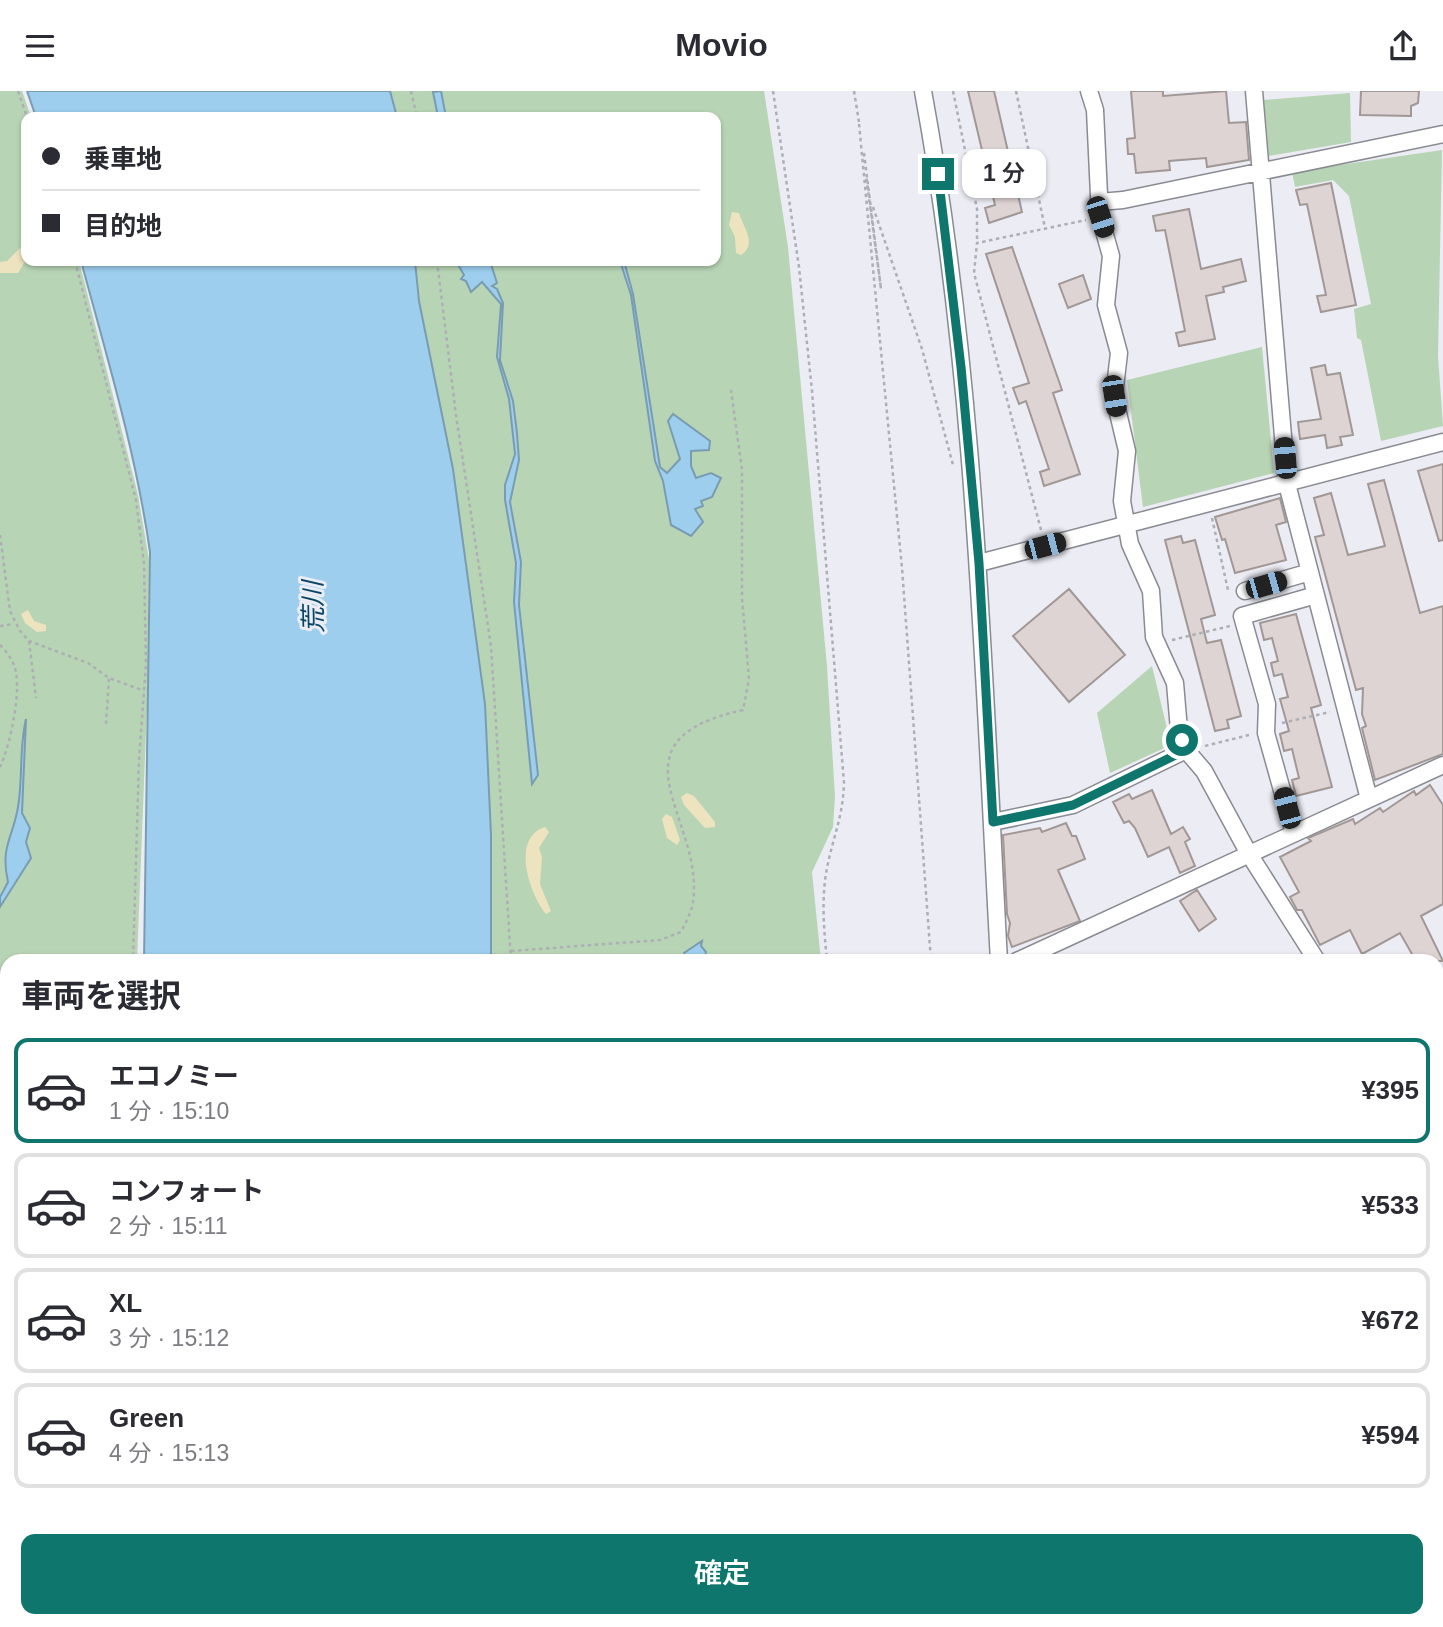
<!DOCTYPE html>
<html lang="ja">
<meta charset="utf-8">
<style>
:root{--surface:#fff;--page:#f2f2f3;--text:#2b2b33;--muted:#7c7c81;--line:#e1e1e2;--accent:#0f766e}
body{margin:0;font-family:Arial,"Noto Sans JP",sans-serif;background:var(--page);color:var(--text);height:100vh;display:flex;flex-direction:column;font-size:26px;white-space:nowrap}
*{box-sizing:border-box;margin:0}
p{font-size:23px;color:var(--muted)}
.icon{flex:none;width:38px;height:38px;fill:none;stroke:currentColor;stroke-width:2;stroke-linecap:round;stroke-linejoin:round}
.map{position:relative;flex:1;overflow:hidden}
.panel{position:absolute;left:0px;top:863px;width:1444px;height:674px;display:flex;flex-direction:column;background:var(--surface);border-radius:21px 21px 0 0;box-shadow:0 2px 5px #0004}
.panel>*{flex:none}
.top-card{position:absolute;left:21px;top:21px;width:700px;height:154px;border-radius:14px;box-shadow:0 2px 5px #0004;display:grid;align-content:center;height:154px;padding:0 21px;background:var(--surface)}
.end{position:absolute;width:32px;height:32px;margin:-16px;border:9px solid #0f766e;background:#fff;box-shadow:0 0 0 4px #fff}
.from{border-radius:50%}
.bubble{position:absolute;height:49px;border-radius:14px;background:var(--surface);box-shadow:0 2px 5px #0004;font-size:23px;font-weight:600;line-height:49px;text-align:center}
.car{position:absolute;width:21px;height:42px;margin:-21px -10px;border-radius:9px;box-shadow:0 0 5px 2px #0007;background:linear-gradient(#222 24%,#8ab4d8 0 40%,#222 0 76%,#8ab4d8 0 86%,#222 0)}
.top-card b{display:flex;align-items:center;gap:24px;height:66px;font-size:26px}
.top-card b+b{border-top:2px solid var(--line)}
.top-card i{width:18px;height:18px;background:var(--text)}
ul{padding:0;list-style:none}
li{display:flex;align-items:center;gap:21px;height:105px;margin:0 14px 10px;padding:0 7px;border:4px solid var(--line);border-radius:14px}
li div{flex:1}
li b{display:block;font-size:26px}
li em{font-style:normal;font-weight:600}
li.current{border-color:var(--accent)}
li>.icon{width:63px;height:63px;stroke-width:1.5}
h2{padding:0 21px;font-size:32px;line-height:84px}
.button{display:flex;gap:14px;margin-top:auto;padding:14px 21px}
.button a{flex:1;height:80px;border-radius:14px;background:var(--accent);color:#fff;font-size:28px;font-weight:600;line-height:80px;text-align:center}
header{display:flex;justify-content:space-between;align-items:center;height:91px;padding:0 21px;background:var(--surface);font-size:32px;font-weight:600}
.map>svg:first-child{display:block}
.education{fill:#ede1cd}
.green{fill:#b7d5b4}
.sand{fill:#ede3be}
.water{fill:#9dceee;stroke:#7a9cb3;stroke-width:2}
.building{fill:#ded4d3;stroke:#a19896;stroke-width:2}
.lines{fill:none;stroke-linecap:round;stroke-linejoin:round}
.minor-casing{stroke:#8a8b92;stroke-width:19}
.path{stroke:#aeaeb5;stroke-width:2.5;stroke-dasharray:3.5 3.5;stroke-linecap:butt}
.minor{stroke:#fff;stroke-width:16}
.route{stroke:#0f766e;stroke-width:9}
.labels{text-anchor:middle;stroke-width:6;stroke-linejoin:round;paint-order:stroke}
.water-label{font-size:26px;font-style:italic;fill:#064564;stroke:#ebecf4}
</style>
<header><svg class="icon" aria-label="menu" viewBox="0 0 24 24"><path d="M4 6h16M4 12h16M4 18h16"/></svg>Movio<svg class="icon" aria-label="share" viewBox="0 0 24 24"><path d="M12 15V3M7 8l5-5 5 5M5 13v7h14v-7"/></svg></header>
<div class="map">
<svg width="1443" height="1536" viewBox="0 0 1443 1536">
<rect width="100%" height="100%" fill="#ebecf4"/>
<path class="education" d="M1437,1081L1443,1091V1125L1437,1129Z"/>
<path class="green" d="M0,0H22L31,26H26V170H79L138,404L149,469L148,590L137,870H7V1497L0,1504Z
M390,0H764L788,156L827,575L835,706L833,736L812,781L821,870H491V744L485,613L453,378L419,210L415,170H716V26H397Z
M1350,2L1351,51L1269,65L1264,9Z
M1442,59L1438,265L1443,335L1381,350L1361,249L1357,247L1354,218L1371,213L1349,105L1333,89L1295,96L1292,81Z
M1262,256L1274,382L1143,416L1127,289Z
M1152,575L1171,654L1110,682L1097,622Z
M513,1530H889L890,1536H511Z"/>
<path class="sand" d="M732,121L739,122C743,136 758,153 741,164L736,162L735,146L729,134Z
M22,155L26,156V169L18,182H0V171L7,170Z
M28,519L34,530L46,534V540L37,541L25,532L21,523Z
M687,702L694,705L715,731V736L705,737L684,714L681,706Z
M666,723L672,726L680,749L677,754L667,747L662,728Z
M545,736L549,741L539,757L542,766L540,793L551,820L546,823C530,804 510,747 545,736Z"/>
<path class="water" d="M27,0H390L397,26H36Z
M441,0L446,26H438L433,1Z
M81,170H415L419,210L453,378L485,613L491,744V870H144L150,461C136,362 107,266 81,170Z
M456,170H490L497,192L492,195L497,198L503,212L500,269L513,310L517,342L519,369L510,411L521,471L519,514L538,684L532,693L514,511L516,472L505,409V394L515,363L509,308L497,266L501,213L482,191L471,201L466,190L461,188L464,184Z
M620,170H624L633,203L660,376L667,382L680,368L668,330L673,323L710,350L709,359L691,360V375L696,387L711,382L721,387L712,406L701,410L703,415L695,418L703,431L691,445L671,434L663,390L655,370L631,204Z
M26,628L22,722L30,737L26,751L31,767L0,816V806L8,791C0,755 13,747 18,716C23,687 19,656 26,628Z
M702,850L701,855L706,861L704,869L685,870L684,862Z
M7,1502V1530H103L94,1536H0V1509Z
M115,1530H513L511,1536H120Z"/>
<path class="building" d="M968,0H994L1022,121L989,132L985,117L995,114Z
M1131,0H1163V5L1226,0L1229,32L1246,31L1249,69L1207,76L1206,67L1169,70L1170,79L1136,82L1134,63H1128L1127,48L1135,47Z
M1361,0H1419L1418,12L1411,15V25L1360,24Z
M1331,92L1356,214L1321,221L1317,205L1326,204L1307,113L1300,114L1296,99Z
M1189,118L1201,178L1241,168L1246,190L1223,196L1224,201L1206,205L1215,248L1179,255L1176,242L1185,240L1165,139L1156,140L1153,125Z
M1012,156L1062,299L1053,302L1080,383L1044,395L1040,381L1049,378L1026,310L1019,313L1013,297L1029,292L986,163Z
M1083,184L1091,208L1068,217L1059,193Z
M1325,274L1327,284L1340,282L1353,344L1340,346L1342,354L1327,357L1325,344L1300,348L1298,331L1321,328L1311,277Z
M1443,373V449L1439,450L1418,380Z
M1384,389L1420,522L1443,515V663L1375,689L1362,637L1366,635L1362,623L1363,597L1356,599L1315,446L1324,444L1314,407L1331,402L1348,464L1385,455L1368,393Z
M1280,407L1286,431L1276,434L1286,469L1235,482L1225,448L1222,449L1215,426Z
M1181,445L1183,452L1195,449L1215,524L1201,528L1207,552L1221,549L1241,625L1227,629L1229,637L1215,640L1165,449Z
M1069,498L1125,564L1069,611L1013,545Z
M1296,523L1321,614L1311,617L1332,696L1296,705L1292,689L1299,687L1292,658L1284,660L1280,643L1289,640L1280,608L1288,606L1282,583L1274,585L1271,572L1278,570L1272,547L1264,549L1260,532Z
M1430,694L1443,714V813L1421,825L1443,870H1416L1400,842L1362,863L1350,839L1320,854L1302,819H1297L1290,806L1299,801L1280,766L1311,750L1308,747L1353,728L1355,733L1380,717L1383,721L1414,700L1416,704Z
M1152,699L1171,743L1183,736L1190,748L1185,751L1195,775L1180,782L1169,756L1148,766L1135,737L1129,730L1124,732L1113,711L1129,703L1132,708Z
M1066,732L1072,745H1076L1085,768L1058,779L1080,830L1012,856L1008,845L1010,832L1007,823L1003,744L1040,737L1042,741Z
M1197,799L1216,828L1199,840L1180,810Z"/>
<g class="lines">
<g class="minor-casing">
<path id="minor" d="M923,0C976,287 983,579 999,870
M1089,0L1095,19L1100,126L1111,165L1106,214L1119,262L1114,305L1127,360L1122,410L1130,453L1151,500L1154,546L1175,592L1179,639L1186,659L1204,680L1249,763L1317,870
M1254,0L1287,393L1369,708
M1099,111L1123,109L1443,43
M979,472L1443,351
M1245,500L1310,481
M993,731L1073,714L1186,659
M1294,742L1266,642L1267,613L1242,525L1316,504
M1017,870L1443,674
M1437,915L1443,912
M1437,1061L1443,1071
M1437,1136L1443,1132
M1437,1308L1443,1313
M1069,1530L1070,1536
M1347,1530L1355,1536
M1162,1536L1171,1530
M1436,1536L1443,1526"/>
</g>
<path class="path" d="M18,0L27,26
M411,0L417,26
M773,0L799,176L812,300L844,692C843,726 833,746 827,777C821,808 824,839 827,870
M854,0L859,31
M953,0L977,118V152
M1016,0L1045,137
M859,33L902,477L931,870
M864,62L881,198L866,84
M873,116L922,258L953,374
M75,170L136,409L144,473L146,573L139,668L133,870
M437,170L456,324L491,555L511,870
M1212,427L1228,499
M1041,439L974,182L977,152L1086,129
M0,444L10,520L20,540L29,550L88,572L109,587L142,599
M0,535L14,533
M1172,549L1230,535
M29,550L36,607
M0,554C5,559 10,565 13,572C24,593 10,655 0,676
M1282,632L1330,621
M106,633L109,587
M1205,655L1249,644
M511,860L660,849L681,841C686,831 691,822 693,811C705,728 602,650 743,619L749,588L742,507V379L731,299
M0,1493L7,1486
M788,1530L807,1536
M896,1530L897,1536
M1000,1530L1001,1536
M545,1536L548,1530
M830,1536L836,1530"/>
<use href="#minor" class="minor"/>
</g>
<g class="lines">
<path class="route" d="M938,83L961,276L979,472L993,731L1073,714L1186,659L1182,649"/>
</g>
<g class="labels">
<g class="water-label">
<text transform="translate(313 516) rotate(-91)" y="9">荒川</text>
</g>
</g>
</svg>
<i class="end from" style="left:1182px;top:649px"></i>
<i class="end" style="left:938px;top:83px"></i>
<div class="bubble" style="left:962px;top:58px;width:84px">1 分</div>
<i class="car" style="left:1100px;top:126px;rotate:162deg"></i>
<i class="car" style="left:1114px;top:305px;rotate:171deg"></i>
<i class="car" style="left:1285px;top:367px;rotate:355deg"></i>
<i class="car" style="left:1045px;top:455px;rotate:75deg"></i>
<i class="car" style="left:1266px;top:494px;rotate:74deg"></i>
<i class="car" style="left:1287px;top:717px;rotate:345deg"></i>
<div class="top-card">
<b><i class="from"></i>乗車地</b>
<b><i></i>目的地</b>
</div>
<section class="panel">
<h2>車両を選択</h2>
<ul>
<li class="current"><svg class="icon" aria-label="car" viewBox="0 0 24 24"><path d="M5 17H2v-5l4-1 3-4h7l3 4 3 1v5h-3M9 17h6M6 11h13"/><circle cx="7" cy="17" r="2"/><circle cx="17" cy="17" r="2"/></svg><div><b>エコノミー</b><p>1 分 · 15:10</p></div><em>¥395</em></li>
<li><svg class="icon" aria-label="car" viewBox="0 0 24 24"><path d="M5 17H2v-5l4-1 3-4h7l3 4 3 1v5h-3M9 17h6M6 11h13"/><circle cx="7" cy="17" r="2"/><circle cx="17" cy="17" r="2"/></svg><div><b>コンフォート</b><p>2 分 · 15:11</p></div><em>¥533</em></li>
<li><svg class="icon" aria-label="car" viewBox="0 0 24 24"><path d="M5 17H2v-5l4-1 3-4h7l3 4 3 1v5h-3M9 17h6M6 11h13"/><circle cx="7" cy="17" r="2"/><circle cx="17" cy="17" r="2"/></svg><div><b>XL</b><p>3 分 · 15:12</p></div><em>¥672</em></li>
<li><svg class="icon" aria-label="car" viewBox="0 0 24 24"><path d="M5 17H2v-5l4-1 3-4h7l3 4 3 1v5h-3M9 17h6M6 11h13"/><circle cx="7" cy="17" r="2"/><circle cx="17" cy="17" r="2"/></svg><div><b>Green</b><p>4 分 · 15:13</p></div><em>¥594</em></li>
</ul>
<div class="button"><a>確定</a></div>
</section>
</div>
